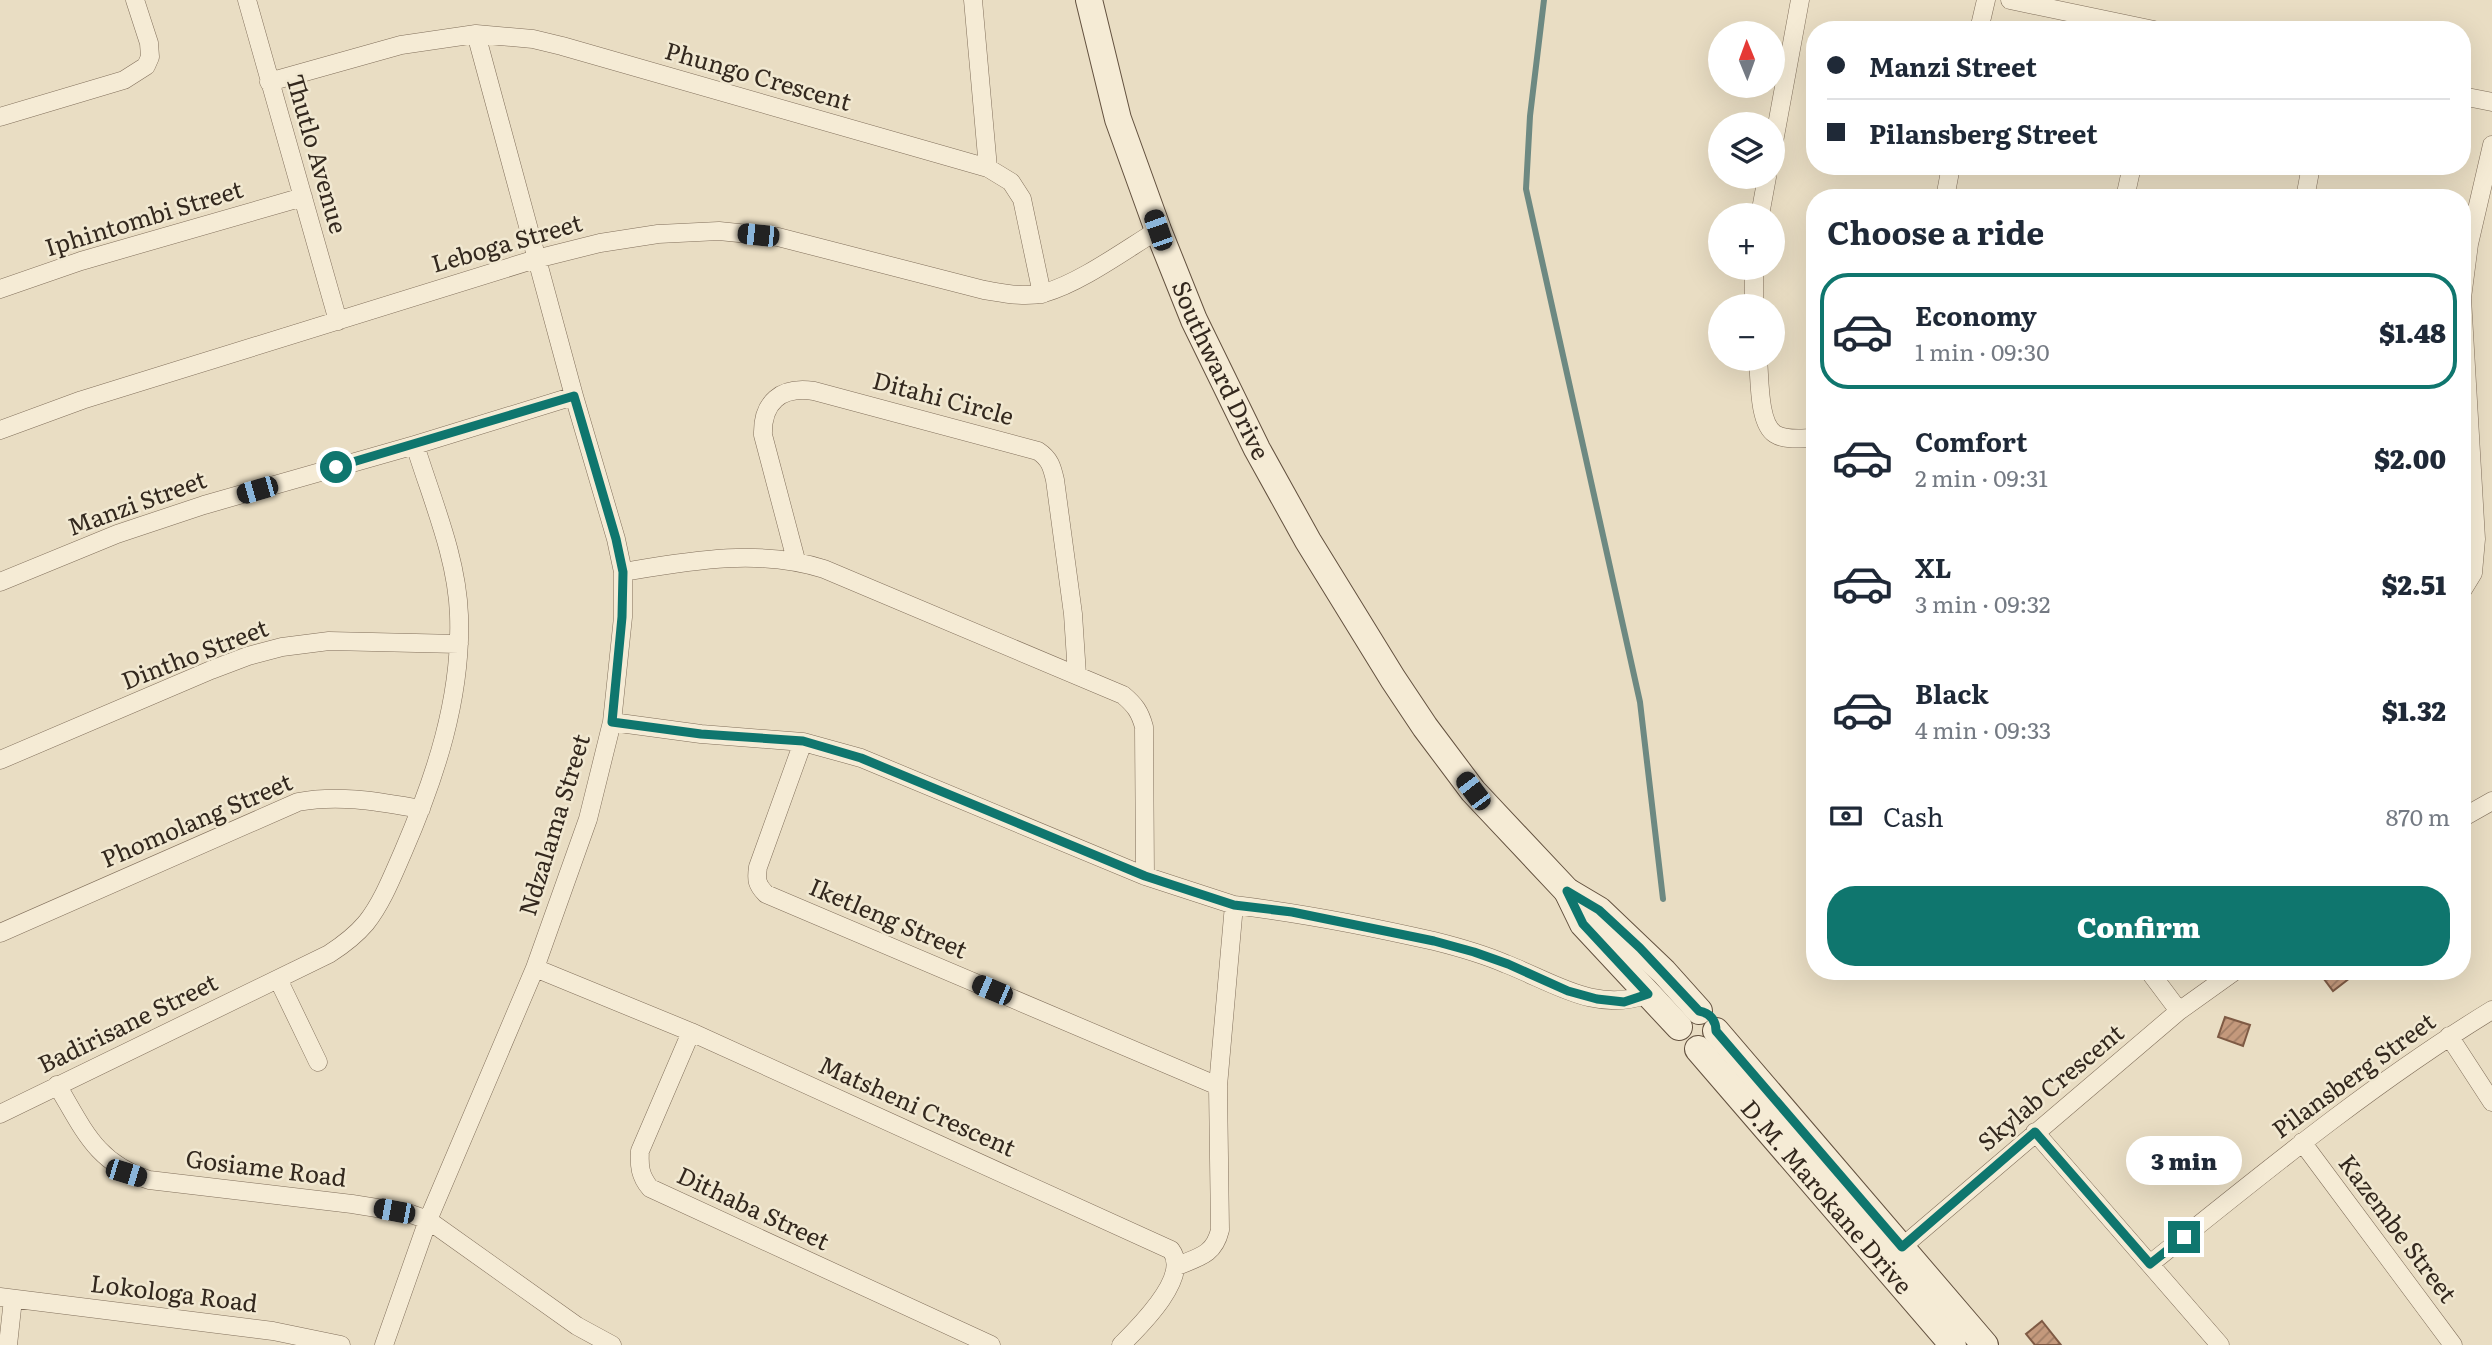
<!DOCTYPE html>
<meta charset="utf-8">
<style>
:root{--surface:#fff;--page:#f2f2f3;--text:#1f2937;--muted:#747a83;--line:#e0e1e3;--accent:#0f766e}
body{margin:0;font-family:Literata,serif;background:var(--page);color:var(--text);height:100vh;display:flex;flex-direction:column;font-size:26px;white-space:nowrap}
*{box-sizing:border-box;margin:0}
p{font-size:23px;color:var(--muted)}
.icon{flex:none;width:38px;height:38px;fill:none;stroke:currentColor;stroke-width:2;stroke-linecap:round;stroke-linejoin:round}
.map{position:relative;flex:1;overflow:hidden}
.sheet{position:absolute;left:1806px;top:189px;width:665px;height:791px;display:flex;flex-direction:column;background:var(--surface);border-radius:28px;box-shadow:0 7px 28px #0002}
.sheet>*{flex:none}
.top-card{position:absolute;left:1806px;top:21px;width:665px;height:154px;border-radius:28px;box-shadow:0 7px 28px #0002;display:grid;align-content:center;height:154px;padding:0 21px;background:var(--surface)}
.needle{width:46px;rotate:359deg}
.buttons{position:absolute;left:1708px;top:21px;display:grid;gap:14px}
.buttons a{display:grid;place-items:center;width:77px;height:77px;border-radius:50%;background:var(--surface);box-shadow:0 7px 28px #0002;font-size:35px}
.end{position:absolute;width:32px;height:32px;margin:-16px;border:9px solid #0f766e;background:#fff;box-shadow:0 0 0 4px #fff}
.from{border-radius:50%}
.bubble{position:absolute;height:49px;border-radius:24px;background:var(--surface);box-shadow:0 7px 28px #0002;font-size:23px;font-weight:800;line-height:49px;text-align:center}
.car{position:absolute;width:21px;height:42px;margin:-21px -10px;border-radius:9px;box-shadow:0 0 5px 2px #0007;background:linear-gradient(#222 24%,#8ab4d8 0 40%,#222 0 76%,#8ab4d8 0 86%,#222 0)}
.top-card b{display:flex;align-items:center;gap:24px;height:66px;font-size:26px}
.top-card b+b{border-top:2px solid var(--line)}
.top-card i{width:18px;height:18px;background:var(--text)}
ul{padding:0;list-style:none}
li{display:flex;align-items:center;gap:21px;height:116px;margin:0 14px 10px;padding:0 7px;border:4px solid transparent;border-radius:28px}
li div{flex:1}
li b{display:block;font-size:26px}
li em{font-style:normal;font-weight:800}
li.selected{border-color:var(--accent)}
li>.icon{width:63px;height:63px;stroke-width:1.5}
h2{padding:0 21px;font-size:32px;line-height:84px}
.pay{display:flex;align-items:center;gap:18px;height:77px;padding:0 21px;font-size:26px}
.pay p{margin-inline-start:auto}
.button{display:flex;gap:14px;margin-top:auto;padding:14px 21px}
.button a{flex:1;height:80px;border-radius:28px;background:var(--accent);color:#fff;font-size:28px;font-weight:800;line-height:80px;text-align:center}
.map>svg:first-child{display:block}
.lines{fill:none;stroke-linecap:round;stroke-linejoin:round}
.stream{stroke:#6d8982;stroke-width:6}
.building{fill:url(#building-hatch);stroke:#7e5a44;stroke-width:2}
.minor-casing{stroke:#816f5b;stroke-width:19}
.secondary-casing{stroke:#63513f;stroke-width:28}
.minor{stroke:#f5ebd5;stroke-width:18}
.secondary{stroke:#f5ebd5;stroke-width:26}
.route{stroke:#0f766e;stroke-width:9}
.labels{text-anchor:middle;stroke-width:5;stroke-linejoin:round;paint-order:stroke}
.street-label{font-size:24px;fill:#33281e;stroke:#f1e8d1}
</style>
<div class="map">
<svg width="2492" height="1345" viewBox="0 0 2492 1345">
<defs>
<pattern id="building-hatch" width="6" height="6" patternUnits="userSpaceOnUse" patternTransform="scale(1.75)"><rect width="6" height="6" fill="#c4997c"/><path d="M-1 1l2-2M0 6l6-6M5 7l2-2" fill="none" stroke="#a07d65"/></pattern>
</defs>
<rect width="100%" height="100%" fill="#e9ddc3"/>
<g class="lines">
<path class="stream" d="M1544,0L1530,116L1526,189L1640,702L1663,899"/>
</g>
<path class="building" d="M2318,971H2359L2333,991Z
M2225,1017L2250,1025L2243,1046L2218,1037Z
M2042,1321L2061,1345H2035L2026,1334Z"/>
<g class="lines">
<g class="minor-casing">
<path id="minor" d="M247,0L338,321
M973,0L988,168
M2010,0L2154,30
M1979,30L1986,0
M269,82L401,45L476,34L533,39L562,46L988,168L1011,182L1022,199L1042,294
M2462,96L2492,102
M0,117L124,80L146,66L150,57L149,43L135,0
M1773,147L1800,0
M1945,198L1951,166
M2125,198L2132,166
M2305,198L2311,166
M1760,215L1767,177
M1754,268V306
M0,289L81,261L303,197
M1758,359C1760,378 1758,423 1775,434C1786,441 1803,438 1815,438
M0,430L82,400L536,259L600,243L658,234L719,231L778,237L984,290C1003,293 1025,298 1044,293C1080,283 1125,250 1158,230
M796,560L763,435C762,402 781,386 814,391L1038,451C1050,459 1052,467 1055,480L1073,614L1077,675
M623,572C689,561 758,548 824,569L1123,695C1135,705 1140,712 1144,727L1145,876
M0,582L117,534L204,505L415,445L574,396
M2462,591L2473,573L2476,539L2462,298L2469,244L2492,145
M612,722L701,734L803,742L861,758L1145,876L1234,905L1218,1086L1220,1230C1214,1255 1199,1257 1177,1266
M803,742L758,867C756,880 757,885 766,894L1218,1086
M0,760L211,670L248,656L282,647L329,641L459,644
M2462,818L2492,801
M1234,905C1301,913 1368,926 1434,941C1458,947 1483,954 1506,964C1553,982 1596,1014 1648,994
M0,933L298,802C340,794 380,802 421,809
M535,968L691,1032L1171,1250C1191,1277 1139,1327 1121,1345
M2149,971L2179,1011
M278,979L318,1062
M691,1032L640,1151C639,1166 640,1176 650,1188L991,1345
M2449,1036L2492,1102
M57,1085C84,1130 96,1163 149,1180L352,1204L408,1213L428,1220L577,1326L612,1345
M0,1114L329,954C343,945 355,936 366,923C382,903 392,877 403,852C435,778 462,698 459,615C457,557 432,500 415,445
M2035,1132L2220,1345
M2302,1142L2453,1345
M1902,1247L2179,1011L2235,971
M2150,1264C2261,1175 2371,1084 2492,1010
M0,1297L273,1331L341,1345
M8,1345L13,1299
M384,1345L428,1220L535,968L588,819L612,722L623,617V572L616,539L574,396L476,34"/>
</g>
<g class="secondary-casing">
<g id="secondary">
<path id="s1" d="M1089,0L1118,119L1158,230L1194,320L1257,449L1308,541L1393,679L1425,727L1473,791L1567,891L1599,910L1664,972L1699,1011"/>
<path d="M1567,891L1583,924L1679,1027"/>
<path d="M1716,1031L1985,1345"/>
<path id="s2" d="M1698,1049L1953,1345"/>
</g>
</g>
<use href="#minor" class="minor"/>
<use href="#secondary" class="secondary"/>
</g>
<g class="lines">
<path class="route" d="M336,467L574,396L616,539L623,572L622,617L612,722L701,734L803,741L861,758L1145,876L1234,905L1292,912L1434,941L1474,952L1508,964L1568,991L1597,999L1624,1002L1648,994L1583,924L1567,891L1599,910L1640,948L1699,1011C1710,1013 1716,1020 1716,1031L1902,1247L2035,1132L2150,1264L2184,1237"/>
</g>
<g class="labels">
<g class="street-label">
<text transform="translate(758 77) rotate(16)" y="8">Phungo Crescent</text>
<text transform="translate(316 154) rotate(74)" y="8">Thutlo Avenue</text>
<text transform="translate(144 219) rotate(-17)" y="8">Iphintombi Street</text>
<text transform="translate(507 244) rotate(-16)" y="8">Leboga Street</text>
<text dy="8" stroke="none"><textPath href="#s1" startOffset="394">Southward Drive</textPath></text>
<text transform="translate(943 399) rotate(15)" y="8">Ditahi Circle</text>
<text transform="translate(137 504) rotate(-20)" y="8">Manzi Street</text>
<text transform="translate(195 655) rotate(-21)" y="8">Dintho Street</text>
<text transform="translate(197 821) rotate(-23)" y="8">Phomolang Street</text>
<text transform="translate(555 825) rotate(-73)" y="8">Ndzalama Street</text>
<text transform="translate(888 919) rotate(23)" y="8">Iketleng Street</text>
<text transform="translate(128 1024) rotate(-26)" y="8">Badirisane Street</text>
<text transform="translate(2354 1076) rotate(-36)" y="8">Pilansberg Street</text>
<text transform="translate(2051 1088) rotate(-40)" y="8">Skylab Crescent</text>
<text transform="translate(917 1107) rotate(24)" y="8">Matsheni Crescent</text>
<text transform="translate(266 1169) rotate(7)" y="8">Gosiame Road</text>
<text dy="8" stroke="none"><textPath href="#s2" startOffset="196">D.M. Marokane Drive</textPath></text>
<text transform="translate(753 1209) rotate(25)" y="8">Dithaba Street</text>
<text transform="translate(2397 1229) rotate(53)" y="8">Kazembe Street</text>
<text transform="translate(174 1294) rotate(7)" y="8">Lokologa Road</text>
</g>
</g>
</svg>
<div class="buttons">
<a><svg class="needle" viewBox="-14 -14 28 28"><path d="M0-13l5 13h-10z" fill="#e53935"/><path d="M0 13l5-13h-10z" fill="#747a83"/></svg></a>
<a><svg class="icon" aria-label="layers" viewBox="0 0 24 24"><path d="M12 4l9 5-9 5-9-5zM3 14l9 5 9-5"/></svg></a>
<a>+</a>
<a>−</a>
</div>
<i class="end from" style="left:336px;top:467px"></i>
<i class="end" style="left:2184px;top:1237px"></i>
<div class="bubble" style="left:2126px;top:1136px;width:116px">3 min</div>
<i class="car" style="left:1158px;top:230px;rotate:341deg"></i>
<i class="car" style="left:758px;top:235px;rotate:276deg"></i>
<i class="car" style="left:257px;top:490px;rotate:254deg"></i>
<i class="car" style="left:1473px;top:791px;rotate:323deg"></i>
<i class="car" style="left:992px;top:990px;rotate:293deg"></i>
<i class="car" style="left:126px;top:1173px;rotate:107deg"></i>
<i class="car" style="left:394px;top:1211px;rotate:281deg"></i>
<div class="top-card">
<b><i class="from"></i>Manzi Street</b>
<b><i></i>Pilansberg Street</b>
</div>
<section class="sheet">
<h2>Choose a ride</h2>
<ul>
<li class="selected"><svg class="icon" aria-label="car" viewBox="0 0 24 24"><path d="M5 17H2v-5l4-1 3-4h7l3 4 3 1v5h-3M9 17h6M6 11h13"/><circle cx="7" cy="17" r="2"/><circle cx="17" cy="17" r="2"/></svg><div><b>Economy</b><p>1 min · 09:30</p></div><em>$1.48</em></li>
<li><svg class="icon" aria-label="car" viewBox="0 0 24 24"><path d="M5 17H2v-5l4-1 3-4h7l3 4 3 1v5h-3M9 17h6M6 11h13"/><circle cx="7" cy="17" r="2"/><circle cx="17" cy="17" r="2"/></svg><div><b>Comfort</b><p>2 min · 09:31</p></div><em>$2.00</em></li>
<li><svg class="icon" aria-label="car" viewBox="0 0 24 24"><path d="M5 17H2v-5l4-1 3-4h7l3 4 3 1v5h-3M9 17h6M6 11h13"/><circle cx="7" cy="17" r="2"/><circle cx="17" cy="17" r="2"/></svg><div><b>XL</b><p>3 min · 09:32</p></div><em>$2.51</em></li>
<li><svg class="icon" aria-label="car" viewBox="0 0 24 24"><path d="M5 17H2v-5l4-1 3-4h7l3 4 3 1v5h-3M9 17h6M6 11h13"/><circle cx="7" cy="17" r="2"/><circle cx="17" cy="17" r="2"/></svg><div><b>Black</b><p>4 min · 09:33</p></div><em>$1.32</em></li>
</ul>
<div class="pay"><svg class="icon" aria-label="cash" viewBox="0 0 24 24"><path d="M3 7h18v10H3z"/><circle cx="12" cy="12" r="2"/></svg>Cash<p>870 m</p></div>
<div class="button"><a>Confirm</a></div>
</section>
</div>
